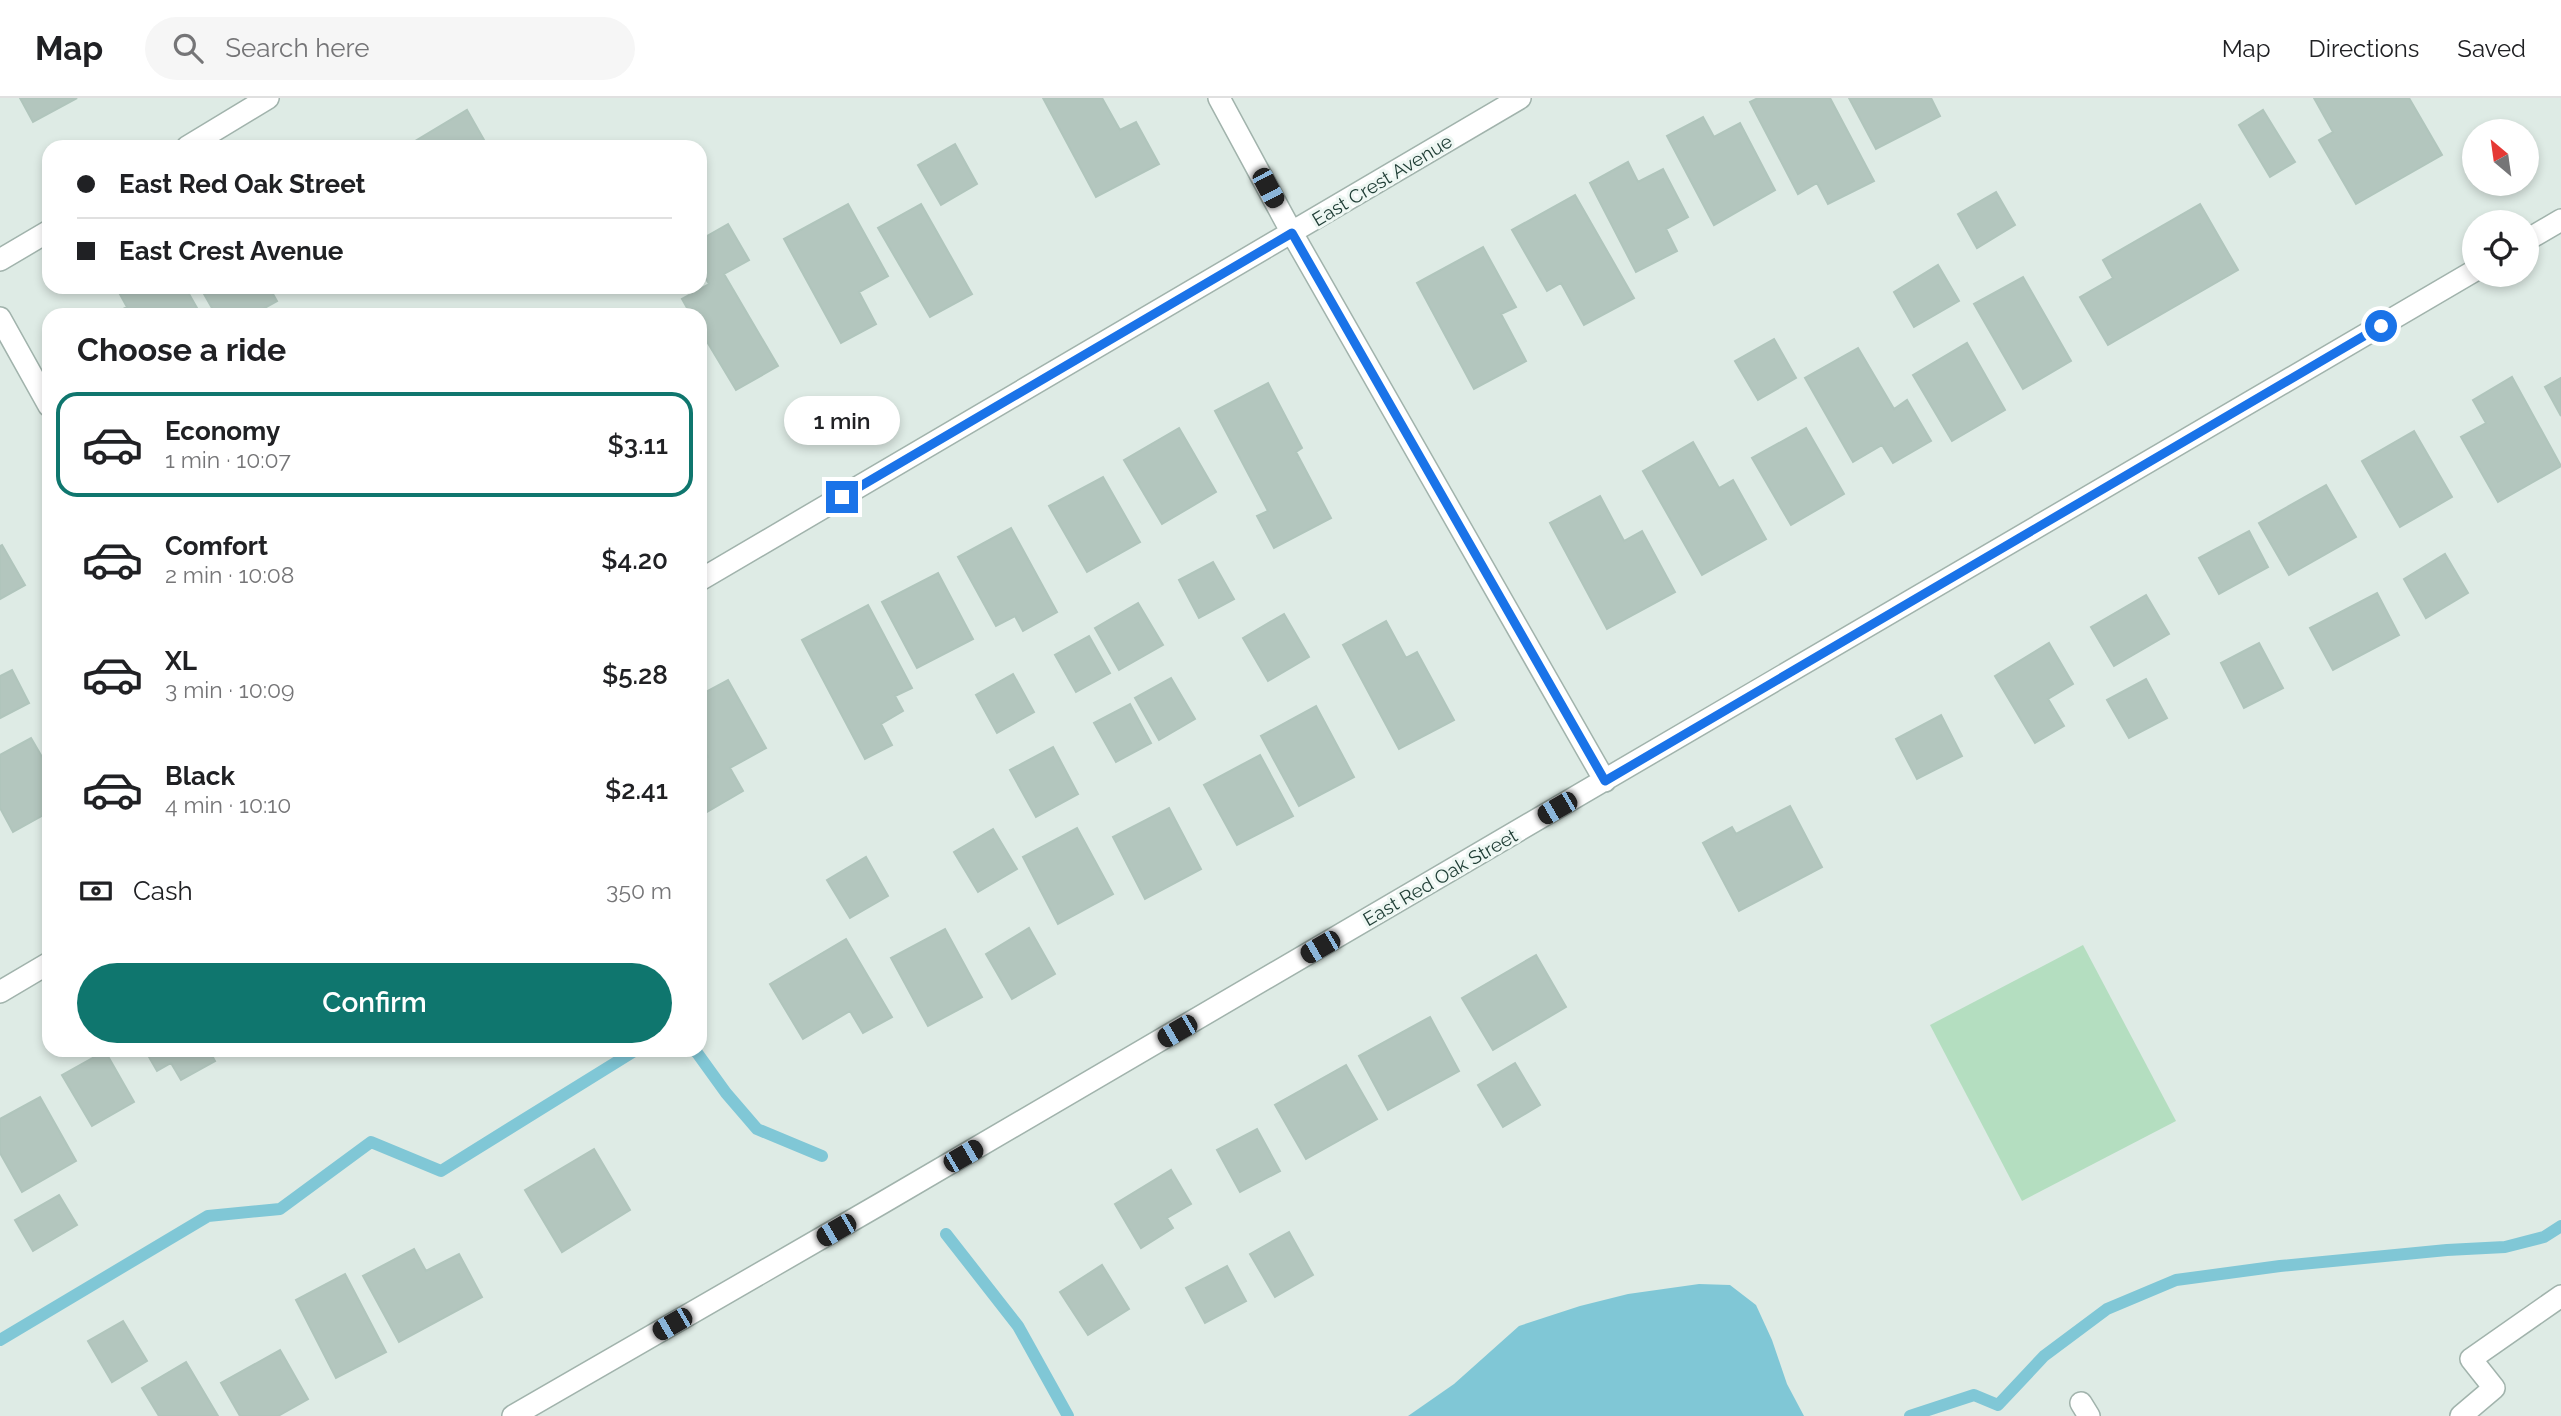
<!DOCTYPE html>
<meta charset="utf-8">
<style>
:root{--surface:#fff;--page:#f6f6f6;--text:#202124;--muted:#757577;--line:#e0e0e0;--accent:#0f766e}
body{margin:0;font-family:Raleway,sans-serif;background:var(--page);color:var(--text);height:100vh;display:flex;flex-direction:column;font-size:26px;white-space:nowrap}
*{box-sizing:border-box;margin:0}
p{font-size:23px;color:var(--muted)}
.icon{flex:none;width:38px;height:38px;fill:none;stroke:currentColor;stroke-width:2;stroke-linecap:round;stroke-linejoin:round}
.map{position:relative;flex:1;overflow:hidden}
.side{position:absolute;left:42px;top:210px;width:665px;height:749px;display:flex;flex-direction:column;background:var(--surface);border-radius:21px;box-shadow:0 4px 10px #0003}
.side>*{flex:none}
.hud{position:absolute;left:42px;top:42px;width:665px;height:154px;border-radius:21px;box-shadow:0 4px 10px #0003;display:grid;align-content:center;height:154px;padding:0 35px;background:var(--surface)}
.needle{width:46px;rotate:331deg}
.buttons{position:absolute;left:2462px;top:21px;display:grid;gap:14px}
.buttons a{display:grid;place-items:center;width:77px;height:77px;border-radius:50%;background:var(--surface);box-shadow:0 4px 10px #0003;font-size:35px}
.end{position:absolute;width:32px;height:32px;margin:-16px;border:9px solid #1a73e8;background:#fff;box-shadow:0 0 0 4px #fff}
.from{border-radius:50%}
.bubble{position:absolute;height:49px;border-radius:24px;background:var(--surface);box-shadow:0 4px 10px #0003;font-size:23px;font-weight:600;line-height:49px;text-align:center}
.car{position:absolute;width:21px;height:42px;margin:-21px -10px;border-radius:9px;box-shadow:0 0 5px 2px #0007;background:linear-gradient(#222 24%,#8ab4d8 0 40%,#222 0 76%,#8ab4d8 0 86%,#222 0)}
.hud b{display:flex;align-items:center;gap:24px;height:66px;font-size:26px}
.hud b+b{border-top:2px solid var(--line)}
.hud i{width:18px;height:18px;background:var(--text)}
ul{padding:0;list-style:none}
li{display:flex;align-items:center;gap:21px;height:105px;margin:0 14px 10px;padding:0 21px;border:4px solid transparent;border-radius:21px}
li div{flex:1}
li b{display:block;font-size:26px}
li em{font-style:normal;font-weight:600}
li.on{border-color:var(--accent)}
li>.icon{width:63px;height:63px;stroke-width:1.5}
h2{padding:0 35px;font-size:32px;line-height:84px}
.pay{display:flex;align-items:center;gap:18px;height:77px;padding:0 35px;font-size:26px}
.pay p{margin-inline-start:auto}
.action{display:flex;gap:14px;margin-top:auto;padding:14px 35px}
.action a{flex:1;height:80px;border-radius:42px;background:var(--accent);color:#fff;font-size:28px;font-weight:600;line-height:80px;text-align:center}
header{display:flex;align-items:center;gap:42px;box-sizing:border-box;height:98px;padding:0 35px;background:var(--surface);border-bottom:2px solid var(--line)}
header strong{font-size:33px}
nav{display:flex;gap:38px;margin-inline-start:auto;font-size:24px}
.search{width:490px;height:63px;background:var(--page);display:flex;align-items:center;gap:18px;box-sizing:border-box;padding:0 24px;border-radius:38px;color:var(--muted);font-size:26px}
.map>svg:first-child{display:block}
.green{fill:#b4dec0}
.water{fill:#80c7d6}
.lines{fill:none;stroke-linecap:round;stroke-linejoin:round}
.stream{stroke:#80c7d6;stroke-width:12}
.building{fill:#b3c6be;stroke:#b0c5bc;stroke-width:2}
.minor-casing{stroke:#a1b3ac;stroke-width:24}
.minor{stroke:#fff;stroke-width:21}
.route{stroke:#1a73e8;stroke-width:9}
.labels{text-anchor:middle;stroke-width:6;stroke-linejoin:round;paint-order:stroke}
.street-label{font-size:19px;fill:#1e3c34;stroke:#eef7f3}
</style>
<header>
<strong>Map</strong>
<div class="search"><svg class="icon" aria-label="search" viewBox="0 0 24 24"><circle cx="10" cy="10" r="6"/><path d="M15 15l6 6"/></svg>Search here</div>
<nav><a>Map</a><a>Directions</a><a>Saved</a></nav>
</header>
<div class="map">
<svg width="2561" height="1318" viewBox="0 0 2561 1318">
<rect width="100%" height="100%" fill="#deebe5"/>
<path class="green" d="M2083,847L2176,1023L2022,1103L1930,927Z"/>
<path class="water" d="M1699,1186L1730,1187L1756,1207L1772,1242L1787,1286L1804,1318H1408L1454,1286L1519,1228L1580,1208L1628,1196Z"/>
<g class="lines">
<path class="stream" d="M695,952L726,995L757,1031L822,1058
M946,1136L1018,1228L1068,1318
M0,1242L208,1118L280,1111L371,1044L441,1073L636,952
M1910,1318L1974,1297L1998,1307L2044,1258L2107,1211L2176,1182L2280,1168L2447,1152L2505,1149L2544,1139L2561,1128"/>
</g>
<path class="building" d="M20,0H77L33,24Z
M1043,0H1102L1120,32L1136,24L1159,66L1096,99Z
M1758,0H1830L1874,83L1828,106L1817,85L1798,96L1750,4Z
M1849,0H1931L1940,18L1876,51Z
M2314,0H2409L2442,57L2356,106L2319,42L2333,34Z
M467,12L488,49H408L407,48Z
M2263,12L2295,64L2270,79L2239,27Z
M1703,19L1714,39L1740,25L1775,92L1714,127L1667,38Z
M955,46L977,86L941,107L918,67Z
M1628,64L1638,84L1663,71L1688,119L1666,131L1677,153L1636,174L1590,85Z
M1996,94L2015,127L1977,150L1958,116Z
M1575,97L1634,200L1584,227L1561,185L1547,193L1512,132Z
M848,106L888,178L859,194L876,226L841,245L784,141Z
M921,106L972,196L930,219L878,130Z
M2200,106L2238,172L2108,247L2080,199L2113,180L2103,162Z
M728,126L749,162L724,176L778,268L736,292L700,232V217H691L682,201L709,186L700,171V142Z
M1483,149L1516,209L1501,216L1526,263L1474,291L1417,185Z
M1938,167L1959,203L1914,229L1894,194Z
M2023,179L2071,263L2023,291L1974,206Z
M116,189H185L201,217H112L127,209Z
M200,189H269L277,203L252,217H216Z
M1774,241L1796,280L1758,302L1735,263Z
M1967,245L2005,312L1952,343L1913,277Z
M1858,250L1894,311L1907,302L1931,343L1893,365L1882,347L1853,364L1805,280Z
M2512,279L2561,368L2498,404L2461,339L2486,325L2473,302Z
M2561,280V318L2545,289Z
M1268,285L1302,350L1296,354L1331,420L1274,450L1257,418L1268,413L1215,313Z
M1179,330L1216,394L1162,426L1124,362Z
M1806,330L1844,396L1791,427L1752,360Z
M2414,333L2452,399L2400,429L2362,363Z
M1693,344L1719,390L1733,382L1766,441L1702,477L1643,373Z
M1103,379L1140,444L1087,474L1049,408Z
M2326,387L2356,439L2289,477L2259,425Z
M1600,398L1624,443L1642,433L1675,494L1607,531L1550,425Z
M1011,430L1057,514L1023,533L1015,518L996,528L958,459Z
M2249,433L2268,469L2219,496L2199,460Z
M2,447L25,487L0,501V448Z
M2445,456L2468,495L2426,520L2404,481Z
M1213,464L1234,501L1199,520L1179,482Z
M938,475L973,541L917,570L882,504Z
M2377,495L2399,537L2333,572L2310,530Z
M2146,497L2169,536L2114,568L2091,529Z
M1138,505L1163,547L1119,572L1095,530Z
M868,507L912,590L895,598L903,613L881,626L892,647L865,661L802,542Z
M1284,516L1309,559L1268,583L1243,540Z
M1386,523L1406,560L1417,554L1454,622L1399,651L1343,547Z
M1089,538L1110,575L1076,594L1055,557Z
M2049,545L2073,586L2048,601L2064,628L2035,645L1995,578Z
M2259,545L2283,590L2244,610L2221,565Z
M12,572L29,605L0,620V578Z
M1013,576L1034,614L997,635L976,597Z
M1171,580L1195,621L1159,642L1135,600Z
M2146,581L2167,620L2129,640L2107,602Z
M728,582L766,650L730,670L743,693L700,718V663L708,659L700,645V597Z
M1130,606L1151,645L1116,664L1094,625Z
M1316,608L1354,679L1299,708L1261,638Z
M1941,617L1962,658L1917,681L1896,641Z
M31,640L49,671V714L13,734L0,710V657Z
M1053,649L1078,696L1036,719L1010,672Z
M1260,657L1293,718L1237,747L1204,687Z
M1790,708L1822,769L1739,813L1703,745L1732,729L1736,736Z
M1169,710L1201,771L1145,801L1113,739Z
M1077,730L1113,796L1058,826L1023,759Z
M993,731L1017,771L978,794L954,754Z
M866,759L888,798L850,820L827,782Z
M1029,830L1055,876L1012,901L986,856Z
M945,831L982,899L928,928L891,860Z
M846,841L892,919L863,935L850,913L803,941L770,886Z
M1536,857L1566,909L1493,952L1462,900Z
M1430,919L1459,973L1388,1012L1359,958Z
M145,952H209L215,963L181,982L171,965L157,973Z
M105,953L134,1004L92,1028L62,977Z
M1515,965L1540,1007L1503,1029L1478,987Z
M1346,967L1377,1021L1306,1061L1275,1007Z
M40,999L76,1063L22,1094L0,1055V1021Z
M1257,1031L1280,1073L1240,1094L1217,1052Z
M594,1051L630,1112L562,1154L525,1092Z
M1171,1072L1191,1106L1167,1120L1173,1130L1141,1150L1115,1106Z
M59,1097L77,1127L33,1153L15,1122Z
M1289,1134L1313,1177L1275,1199L1250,1156Z
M414,1151L426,1173L459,1156L482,1199L399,1244L363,1178Z
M1102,1167L1129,1211L1088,1237L1060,1194Z
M1227,1168L1246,1203L1205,1225L1186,1190Z
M345,1176L386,1254L336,1280L296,1202Z
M123,1223L147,1263L112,1284L88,1243Z
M280,1252L308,1301L278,1318H240L221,1285Z
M186,1264L218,1318H159L142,1290Z"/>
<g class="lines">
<g class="minor-casing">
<path id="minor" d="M1219,0L1292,135L1605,683
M187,49L268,0
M2527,142L2561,122
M0,162L49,133
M0,220L49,308
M700,482L1520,0
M0,894L49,865
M2081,1305L2089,1318
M513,1318L882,1105L2474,173
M2461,1318L2494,1290L2471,1261L2561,1198"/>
</g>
<use href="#minor" class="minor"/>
</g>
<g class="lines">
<path class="route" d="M842,399L1292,135L1605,683L2381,228"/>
</g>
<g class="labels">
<g class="street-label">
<text transform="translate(1382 82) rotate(-31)" y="7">East Crest Avenue</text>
<text transform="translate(1440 779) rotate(-30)" y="7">East Red Oak Street</text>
</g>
</g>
</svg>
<div class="buttons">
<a><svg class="needle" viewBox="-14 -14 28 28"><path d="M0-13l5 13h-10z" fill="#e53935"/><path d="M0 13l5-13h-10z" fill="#757577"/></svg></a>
<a><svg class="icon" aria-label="locate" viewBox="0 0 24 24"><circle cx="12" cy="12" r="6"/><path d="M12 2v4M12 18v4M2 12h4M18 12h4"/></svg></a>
</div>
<i class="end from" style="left:2381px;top:228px"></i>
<i class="end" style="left:842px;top:399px"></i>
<div class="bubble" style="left:784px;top:298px;width:116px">1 min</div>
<i class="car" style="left:1268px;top:90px;rotate:152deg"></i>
<i class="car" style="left:1557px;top:710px;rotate:240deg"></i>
<i class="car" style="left:1320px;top:849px;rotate:240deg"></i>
<i class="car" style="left:1177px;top:933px;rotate:240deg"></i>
<i class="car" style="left:963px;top:1058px;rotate:60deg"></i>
<i class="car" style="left:836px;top:1132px;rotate:240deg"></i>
<i class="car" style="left:672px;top:1226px;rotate:240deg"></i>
<div class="hud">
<b><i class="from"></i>East Red Oak Street</b>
<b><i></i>East Crest Avenue</b>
</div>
<section class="side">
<h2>Choose a ride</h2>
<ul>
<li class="on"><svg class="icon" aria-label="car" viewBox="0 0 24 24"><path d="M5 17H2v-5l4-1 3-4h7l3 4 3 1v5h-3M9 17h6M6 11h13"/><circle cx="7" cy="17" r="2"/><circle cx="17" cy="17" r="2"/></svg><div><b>Economy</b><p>1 min · 10:07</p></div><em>$3.11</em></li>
<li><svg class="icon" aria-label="car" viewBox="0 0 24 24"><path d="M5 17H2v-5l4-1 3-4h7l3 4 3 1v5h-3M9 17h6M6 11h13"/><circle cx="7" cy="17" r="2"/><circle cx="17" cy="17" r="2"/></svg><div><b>Comfort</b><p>2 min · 10:08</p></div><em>$4.20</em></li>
<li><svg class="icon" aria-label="car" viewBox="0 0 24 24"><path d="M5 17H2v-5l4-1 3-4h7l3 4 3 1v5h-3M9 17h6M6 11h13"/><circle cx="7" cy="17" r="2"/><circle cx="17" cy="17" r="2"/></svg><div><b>XL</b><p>3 min · 10:09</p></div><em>$5.28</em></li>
<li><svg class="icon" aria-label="car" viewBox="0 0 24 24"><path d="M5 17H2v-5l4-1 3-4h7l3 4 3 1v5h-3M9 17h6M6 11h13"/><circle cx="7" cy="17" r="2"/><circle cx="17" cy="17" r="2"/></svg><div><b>Black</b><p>4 min · 10:10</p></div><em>$2.41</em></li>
</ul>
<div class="pay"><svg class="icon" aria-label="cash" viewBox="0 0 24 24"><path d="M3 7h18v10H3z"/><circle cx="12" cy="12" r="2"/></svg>Cash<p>350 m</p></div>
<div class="action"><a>Confirm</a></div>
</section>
</div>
